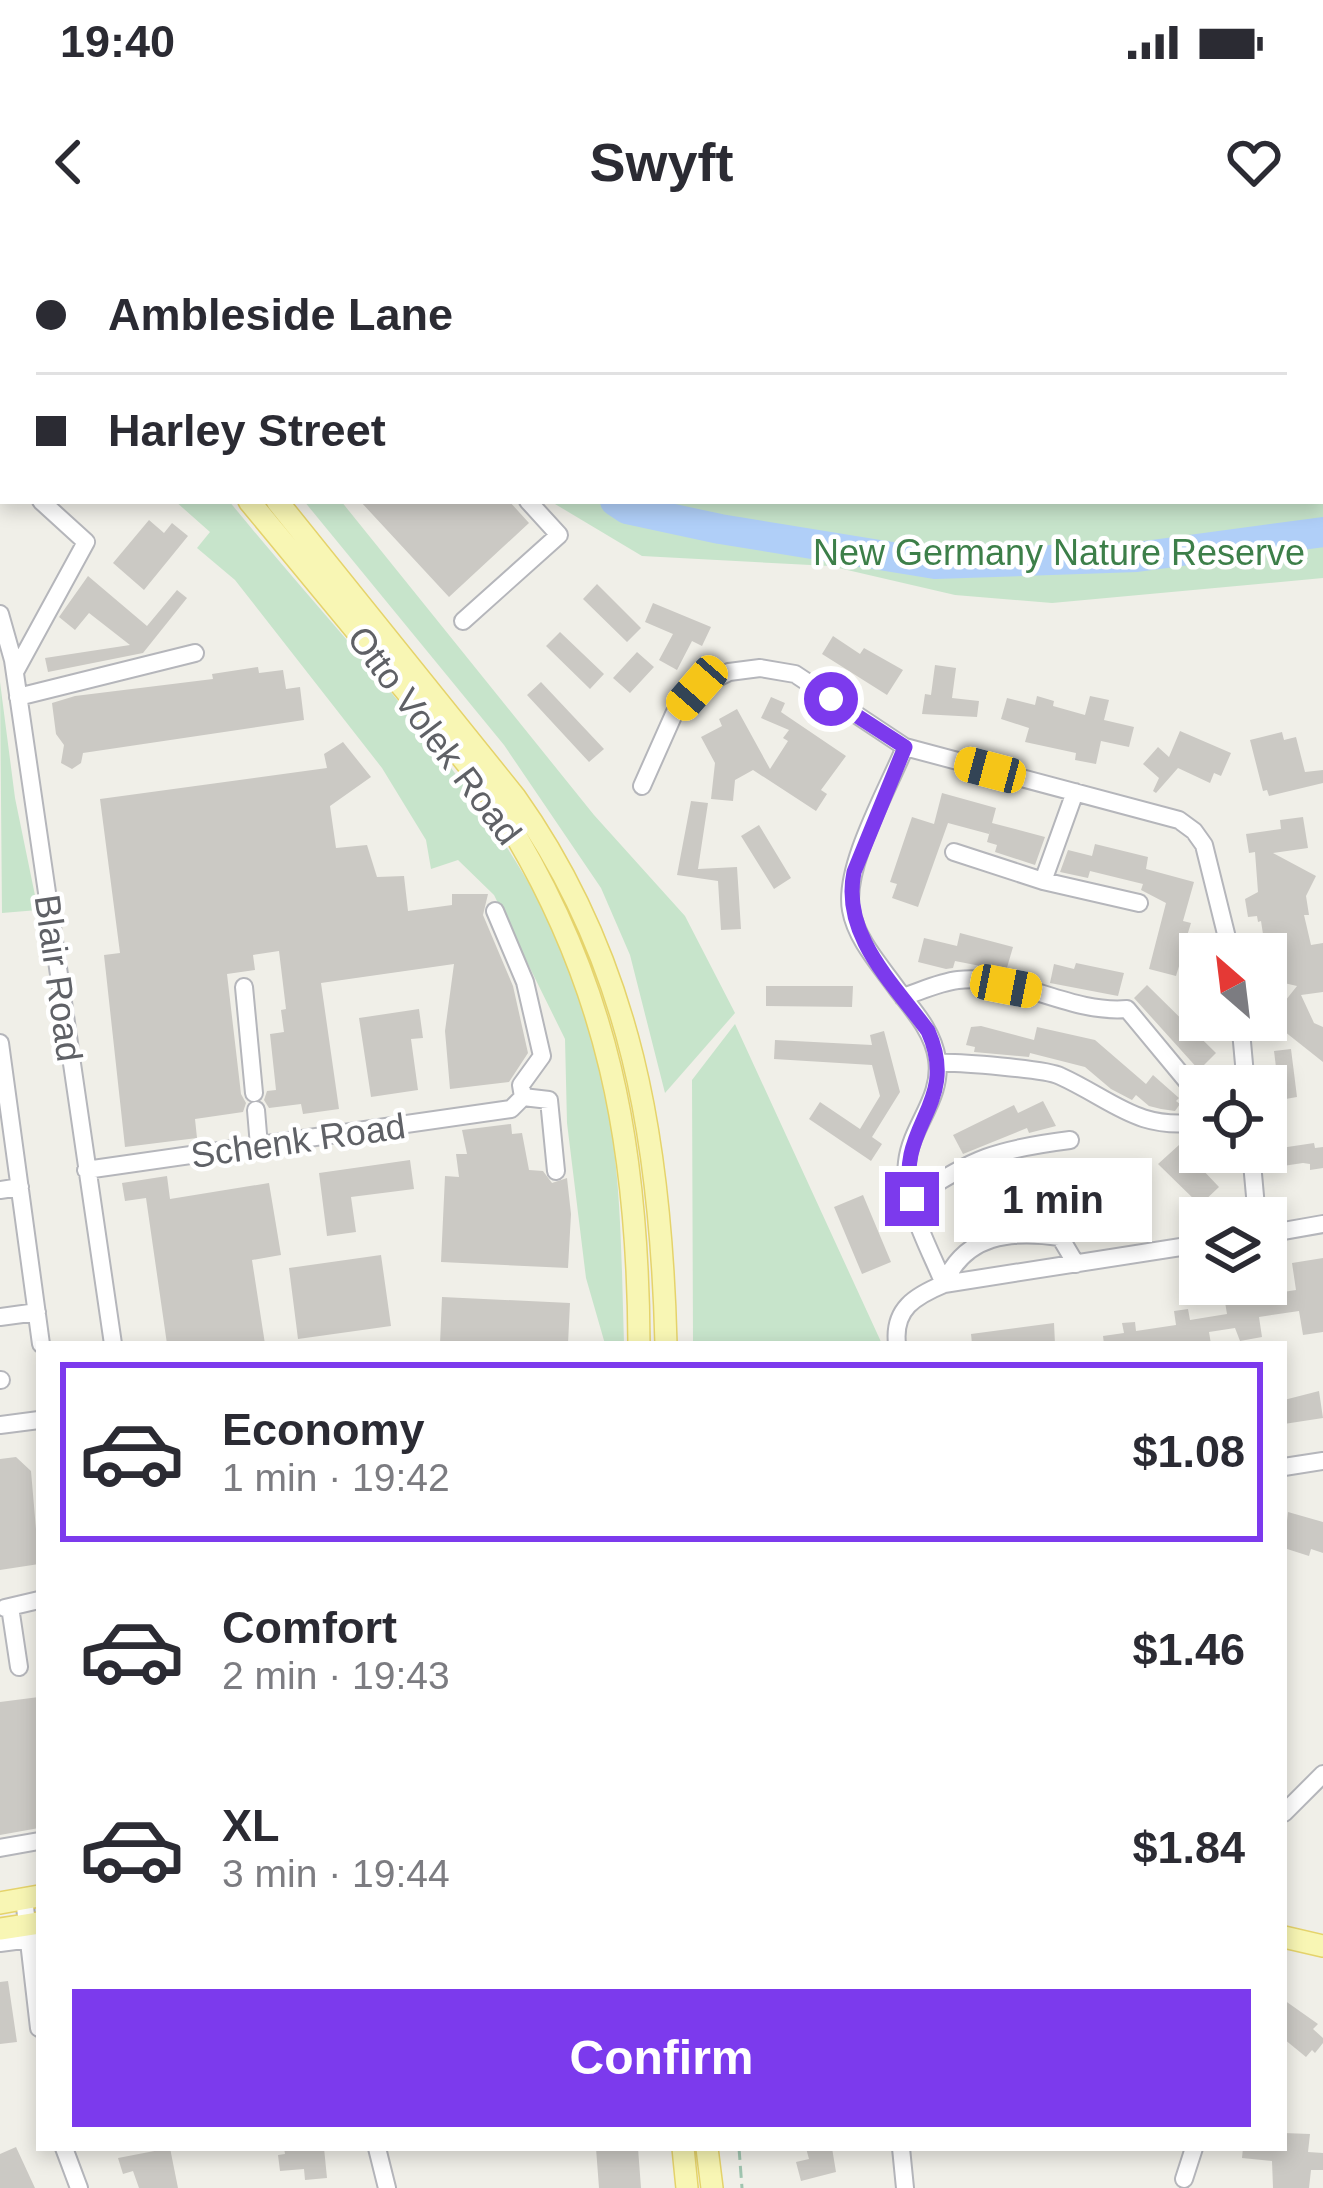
<!DOCTYPE html>
<meta charset="utf-8">
<style>
:root{--surface:#fff;--page:#f2f2f3;--text:#2b2b33;--muted:#7c7c81;--line:#e1e1e2;--accent:#7c3aed}
body{margin:0;font-family:Helvetica,sans-serif;background:var(--page);color:var(--text);height:100vh;display:flex;flex-direction:column;font-size:45px;white-space:nowrap}
*{box-sizing:border-box;margin:0}
p{font-size:39px;color:var(--muted)}
.icon{flex:none;width:66px;height:66px;fill:none;stroke:currentColor;stroke-width:2;stroke-linecap:round;stroke-linejoin:round}
.map{position:relative;flex:1;overflow:hidden}
.sheet{position:absolute;left:36px;top:1101px;width:1251px;height:810px;display:flex;flex-direction:column;background:var(--surface);border-radius:0px;box-shadow:0 6px 18px #0003}
.sheet>*{flex:none}
.hud{position:absolute;left:0px;top:0px;width:1323px;height:264px;box-shadow:0 6px 18px #0003;display:grid;align-content:center;height:264px;padding:0 36px;background:var(--surface)}
.needle{width:78px;rotate:332deg}
.controls{position:absolute;left:1179px;top:693px;display:grid;gap:24px}
.controls a{display:grid;place-items:center;width:108px;height:108px;border-radius:0px;background:var(--surface);box-shadow:0 6px 18px #0003;font-size:60px}
.end{position:absolute;width:54px;height:54px;margin:-27px;border:15px solid #7c3aed;background:#fff;box-shadow:0 0 0 6px #fff}
.from{border-radius:50%}
.bubble{position:absolute;height:84px;border-radius:0px;background:var(--surface);box-shadow:0 6px 18px #0003;font-size:39px;font-weight:700;line-height:84px;text-align:center}
.car{position:absolute;width:36px;height:72px;margin:-36px -18px;border-radius:15px;box-shadow:0 0 9px 3px #0007;background:linear-gradient(#f5c518 24%,#345 0 40%,#f5c518 0 76%,#345 0 86%,#f5c518 0)}
.hud b{display:flex;align-items:center;gap:42px;height:114px;font-size:45px}
.hud b+b{border-top:3px solid var(--line)}
.hud i{width:30px;height:30px;background:var(--text)}
ul{padding:21px 0 0;list-style:none}
li{display:flex;align-items:center;gap:36px;height:180px;margin:0 24px 18px;padding:0 12px;border:6px solid transparent;border-radius:0px}
li div{flex:1}
li b{display:block;font-size:45px}
li em{font-style:normal;font-weight:700}
li.selected{border-color:var(--accent)}
li>.icon{width:108px;height:108px;stroke-width:1.5}
.primary-button{display:flex;gap:24px;margin-top:auto;padding:24px 36px}
.primary-button a{flex:1;height:138px;border-radius:0px;background:var(--accent);color:#fff;font-size:48px;font-weight:700;line-height:138px;text-align:center}
.status{display:flex;justify-content:space-between;align-items:center;height:84px;padding:0 60px;background:var(--surface);direction:ltr}
.status svg{height:33px;fill:currentColor}
header{display:flex;justify-content:space-between;align-items:center;height:156px;padding:0 36px;background:var(--surface);font-size:54px;font-weight:700}
.map>svg:first-child{display:block}
.green{fill:#c7e4cb}
.lines{fill:none;stroke-linecap:round;stroke-linejoin:round}
.river{stroke:#b0cff8;stroke-width:30}
.building{fill:#cbc9c4}
.minor-casing{stroke:#b5b6bb;stroke-width:20}
.major-casing{stroke:#e5d36b;stroke-width:24}
.path{stroke:#a0c5b0;stroke-width:3;stroke-dasharray:12 6;stroke-linecap:butt}
.minor{stroke:#fff;stroke-width:16}
.major{stroke:#f8f6b4;stroke-width:21}
.route{stroke:#7c3aed;stroke-width:15}
.labels{text-anchor:middle;stroke-width:9;stroke-linejoin:round;paint-order:stroke}
.park-label{font-size:36px;fill:#3d7f49;stroke:#fff}
.street-label{font-size:36px;fill:#5f6166;stroke:#fff}
</style>
<div class="status"><b>19:40</b><svg viewBox="0 0 49 12"><path d="M0 12V9h3v3zM5 12V6h3v6zM10 12V3h3v9zM15 12V0h3v12zM26 1h20v11H26zM47 4h2v5h-2z"/></svg></div>
<header><svg class="icon" aria-label="back" viewBox="0 0 24 24"><path d="M15 5l-7 7 7 7"/></svg>Swyft<svg class="icon" aria-label="heart" viewBox="0 0 24 24"><path d="M12 20l-8-8c-3-5 5-10 8-4 3-6 11-1 8 4z"/></svg></header>
<div class="map">
<svg width="1323" height="1948" viewBox="0 0 1323 1948">
<rect width="100%" height="100%" fill="#f0efe8"/>
<path class="green" d="M371,0H1323V338L1052,363L955,355L830,326L642,316L550,261H1320V3Z
M175,261H229C334,390 456,513 538,659C565,708 584,767 598,822C622,913 621,1010 624,1104H605L586,1038L567,883L565,799L494,655L458,620L431,629L426,600L382,528L235,340L197,308L210,292Z
M304,261H341L594,575L685,676L735,773L665,853L630,715L601,648L504,505Z
M0,442L15,558L38,670L2,673Z
M735,784L882,1104H693L692,840Z"/>
<g class="lines">
<path class="river" d="M413,0V3
M615,261L627,269L720,289L935,324L1137,317L1323,292"/>
</g>
<path class="building" d="M360,261H509L529,283L449,357Z
M149,280L164,293L172,283L188,296L144,350L113,323Z
M88,336L147,386L177,350L187,358L143,413L48,432L45,418L130,405L89,373L75,390L59,377Z
M597,344L641,388L627,402L583,359Z
M653,363L711,387L702,406L692,401L677,430L659,420L673,394L645,382Z
M560,392L604,434L590,449L546,406Z
M833,396L860,414L864,408L903,430L887,455L822,414Z
M637,412L654,427L630,453L613,438Z
M935,425L956,428L952,458L979,461L977,477L922,474L925,454L931,455Z
M258,427L259,433L283,430L286,449L300,447L304,480L83,513L81,523L72,529L61,523L64,505L56,494L52,463L75,456L213,439L212,434Z
M541,442L604,509L589,522L527,455Z
M1037,456L1054,461L1053,466L1085,475L1090,456L1109,460L1104,480L1134,487L1129,507L1101,501L1096,524L1075,520L1076,513L1025,502L1029,488L1001,479L1007,458L1035,465Z
M771,457L785,463L781,472L846,516L821,550L827,554L816,571L753,530L735,540L733,561L711,559L715,523L701,497L722,486L719,479L737,469L770,529L788,501L783,498L789,490L761,478Z
M1180,491L1231,513L1221,536L1214,533L1210,543L1178,528L1156,553L1153,551L1159,538L1143,524L1158,507L1169,517Z
M1282,492L1284,500L1296,497L1305,532L1323,530V543L1269,556L1267,550L1263,551L1250,500Z
M343,502L371,537L330,566L336,608L367,605L377,637L404,636L408,671L452,665V654H488L483,675L513,746L528,813L509,842L450,849L445,791L454,724L321,743L339,869L303,874L301,864L269,868L264,860L267,851L276,850L270,794L284,792L281,770L286,769L279,711L253,715L255,730L227,734L241,854L246,863L243,872L195,879L197,898L125,907L104,715L120,713L100,559L327,528L324,514Z
M942,553L996,568L992,583L1045,597L1035,625L995,612L997,605L987,602L991,587L989,594L948,583L918,667L892,658L897,644L890,642L912,577L934,584Z
M691,561L708,563L698,629L737,627L741,689L721,690L718,641L677,635Z
M1303,577L1308,608L1273,613L1316,636L1306,656L1309,675H1304L1311,705L1323,703V752L1301,755L1314,783L1323,787V822L1270,780L1297,746L1271,740L1272,721H1267L1261,681L1258,682L1257,676L1248,677L1245,659L1258,652L1255,612L1249,613L1246,594L1281,589L1280,580Z
M759,585L791,638L774,649L741,596Z
M1095,604L1148,617L1146,629L1194,642L1183,681L1191,683L1187,696L1194,698L1186,725L1180,723L1176,736L1149,729L1166,663L1141,650L1143,644L1090,631L1088,638L1060,632L1068,610L1092,616Z
M960,693L1013,707L1006,731L955,721L953,728L946,729L918,722L924,698L957,706Z
M1076,723L1124,733L1118,756L1050,743L1054,724L1074,729Z
M1147,745L1216,813L1199,830L1134,758Z
M766,746H853L852,767L766,766Z
M419,769L423,798L411,799L418,850L371,857L359,778Z
M981,786L1034,800L1037,787L1095,800L1146,844L1153,835L1179,858L1176,861L1180,864L1175,871L1161,869L1149,866L1136,855L1132,860L1111,849L1085,827L1030,813L1029,817L974,812L975,807L966,805L971,787Z
M884,791L900,852L872,897L882,904L871,921L809,879L820,862L860,889L880,856L872,825L774,819L775,800L872,805L870,795Z
M1291,809L1297,857L1280,860L1274,811Z
M1043,861L1056,886L1029,893L1027,888L963,914L953,895L1014,865L1018,873Z
M511,884L512,894L522,893L529,930L543,931L552,943L567,938L571,974L568,1028L441,1022L445,936L459,937L456,914H467L462,890Z
M1314,903L1315,908L1323,907V928L1310,930V924L1303,923L1276,927L1274,909Z
M1179,905L1186,912L1191,907L1203,921L1199,926L1219,947L1200,965L1158,924Z
M410,920L414,949L351,957L356,992L327,996L319,933Z
M167,936L170,959L269,943L281,1015L252,1020L265,1104H167L146,958L125,961L122,943Z
M1100,948L1119,967L1097,989L1089,981L1078,988L1069,979Z
M1033,951V956L1054,954L1056,979L964,990L962,963Z
M863,955L891,1022L862,1034L834,967Z
M381,1015L391,1086L298,1099L289,1028Z
M1323,1018V1092L1303,1095L1299,1071L1259,1077L1262,1097L1240,1101L1235,1088L1209,1092L1211,1104H1104L1103,1096L1124,1093L1122,1083L1135,1082L1136,1091L1176,1085L1174,1071L1188,1069L1190,1080L1227,1074L1223,1050L1254,1046L1256,1056L1296,1050L1292,1023Z
M442,1057L570,1063L568,1104H440Z
M1054,1083L1055,1104H972L971,1094Z
M1319,1151L1323,1178L1284,1184V1160Z
M16,1217L31,1231L39,1324L0,1330V1219Z
M1288,1272L1323,1282V1313L1311,1309L1309,1316L1284,1308Z
M39,1457V1588L0,1595V1462Z
M8,1741L17,1802L0,1804V1742Z
M1284,1760L1318,1784L1313,1789L1323,1798V1803L1315,1813L1312,1810L1306,1817L1284,1799Z
M1284,1893L1310,1894L1308,1912L1323,1913V1930H1311L1309,1948H1273L1272,1921L1242,1918L1243,1908H1284Z
M16,1907L35,1948H0V1914Z
M170,1908L178,1948H139L133,1931L123,1934L118,1918Z
M284,1908H324L327,1938L305,1940L304,1929L280,1931L278,1915L285,1914Z
M596,1908H638L641,1948H599Z
M806,1908H832L836,1932L801,1941L796,1922L809,1919Z"/>
<g class="lines">
<g class="minor-casing">
<path id="minor" d="M10,0V3
M202,0L204,3
M0,141L3,138
M0,374L13,420L113,1104
M463,381L559,295L528,261
M15,432L86,302L41,261
M18,457L195,413
M905,507C888,549 843,627 851,670C856,699 880,725 897,749C913,770 933,791 937,819C943,859 911,885 907,922C902,961 930,1009 944,1044
M642,546L674,474L697,448L729,432L760,428L795,434L905,507L1179,580L1194,591L1204,605L1231,714
M954,612L1043,641L1139,663
M1043,641L1075,552
M495,671L525,742L542,816L521,845L523,857
M244,747L254,853
M903,757C921,751 940,742 958,740C1015,733 1069,774 1127,769L1200,857
M1240,780L1246,846
M0,803L41,1104
M938,823C957,822 1047,829 1060,836C1113,860 1137,891 1200,882
M256,870L259,906
M1251,912L1257,978
M86,930L511,869L523,857L549,860L556,931
M0,950L20,947
M912,959C972,918 998,909 1070,900
M1266,994L1323,984
M944,1044C965,994 1011,990 1060,997L1076,1024
M0,1077L37,1072
M897,1104C893,1069 915,1056 944,1044L1200,1004
M0,1140H1
M0,1185L39,1180
M1284,1227L1323,1221
M10,1367L19,1427
M5,1368L39,1360
M1284,1573L1323,1534
M0,1608L39,1601
M24,1658L39,1788
M0,1703L38,1698
M64,1908L79,1948
M377,1908L387,1948
M901,1908L905,1948
M1184,1939L1194,1908"/>
</g>
<g class="major-casing">
<path id="major" d="M95,0L96,3
M125,0L126,3
M249,261C301,324 354,388 406,451C439,491 475,529 502,573C609,743 638,906 639,1104
M277,261L515,557C633,723 661,905 666,1104
M0,1663L39,1656
M0,1689L39,1683
M1284,1697L1323,1706
M683,1908L687,1948
M707,1908L712,1948"/>
</g>
<path class="path" d="M739,1908L742,1948"/>
<use href="#minor" class="minor"/>
<use href="#major" class="major"/>
</g>
<g class="lines">
<path class="route" d="M831,459L905,507L854,632C841,695 893,743 928,791C961,865 894,885 912,959"/>
</g>
<g class="labels">
<g class="park-label">
<text x="1059" y="325">New Germany Nature Reserve</text>
</g>
<g class="street-label">
<text transform="translate(435 495) rotate(53)" y="13">Otto Volek Road</text>
<text transform="translate(59 738) rotate(82)" y="13">Blair Road</text>
<text transform="translate(298 900) rotate(-8)" y="13">Schenk Road</text>
</g>
</g>
</svg>
<div class="controls">
<a><svg class="needle" viewBox="-14 -14 28 28"><path d="M0-13l5 13h-10z" fill="#e53935"/><path d="M0 13l5-13h-10z" fill="#7c7c81"/></svg></a>
<a><svg class="icon" aria-label="locate" viewBox="0 0 24 24"><circle cx="12" cy="12" r="6"/><path d="M12 2v4M12 18v4M2 12h4M18 12h4"/></svg></a>
<a><svg class="icon" aria-label="layers" viewBox="0 0 24 24"><path d="M12 4l9 5-9 5-9-5zM3 14l9 5 9-5"/></svg></a>
</div>
<i class="end from" style="left:831px;top:459px"></i>
<i class="end" style="left:912px;top:959px"></i>
<div class="bubble" style="left:954px;top:918px;width:198px">1 min</div>
<i class="car" style="left:697px;top:448px;rotate:221deg"></i>
<i class="car" style="left:990px;top:530px;rotate:285deg"></i>
<i class="car" style="left:1006px;top:746px;rotate:101deg"></i>
<div class="hud">
<b><i class="from"></i>Ambleside Lane</b>
<b><i></i>Harley Street</b>
</div>
<section class="sheet">
<ul>
<li class="selected"><svg class="icon" aria-label="car" viewBox="0 0 24 24"><path d="M5 17H2v-5l4-1 3-4h7l3 4 3 1v5h-3M9 17h6M6 11h13"/><circle cx="7" cy="17" r="2"/><circle cx="17" cy="17" r="2"/></svg><div><b>Economy</b><p>1 min · 19:42</p></div><em>$1.08</em></li>
<li><svg class="icon" aria-label="car" viewBox="0 0 24 24"><path d="M5 17H2v-5l4-1 3-4h7l3 4 3 1v5h-3M9 17h6M6 11h13"/><circle cx="7" cy="17" r="2"/><circle cx="17" cy="17" r="2"/></svg><div><b>Comfort</b><p>2 min · 19:43</p></div><em>$1.46</em></li>
<li><svg class="icon" aria-label="car" viewBox="0 0 24 24"><path d="M5 17H2v-5l4-1 3-4h7l3 4 3 1v5h-3M9 17h6M6 11h13"/><circle cx="7" cy="17" r="2"/><circle cx="17" cy="17" r="2"/></svg><div><b>XL</b><p>3 min · 19:44</p></div><em>$1.84</em></li>
</ul>
<div class="primary-button"><a>Confirm</a></div>
</section>
</div>
